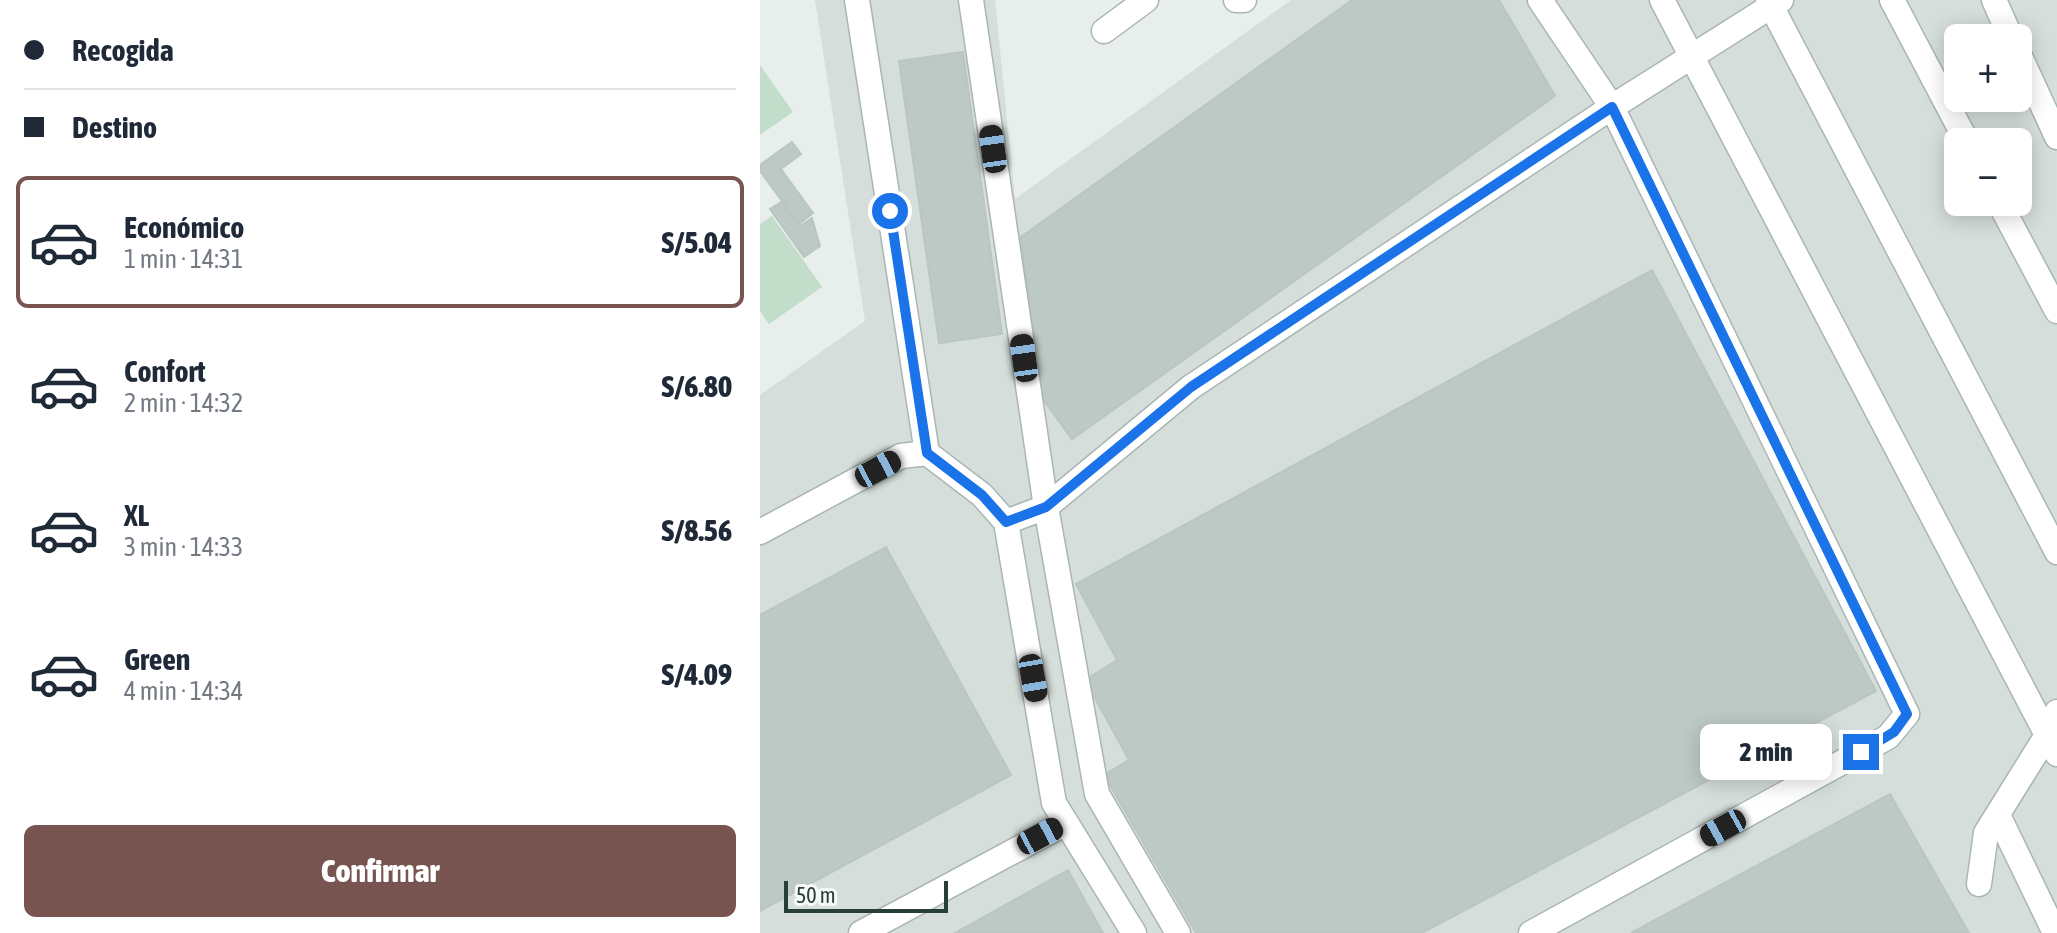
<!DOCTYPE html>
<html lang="es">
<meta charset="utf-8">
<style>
:root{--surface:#fff;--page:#f6f6f7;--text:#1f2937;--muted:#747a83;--line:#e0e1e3;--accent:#785450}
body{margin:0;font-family:"Asap Condensed",sans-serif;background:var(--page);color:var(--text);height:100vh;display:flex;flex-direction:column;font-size:30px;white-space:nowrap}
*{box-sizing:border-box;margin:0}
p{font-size:26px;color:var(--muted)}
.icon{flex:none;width:44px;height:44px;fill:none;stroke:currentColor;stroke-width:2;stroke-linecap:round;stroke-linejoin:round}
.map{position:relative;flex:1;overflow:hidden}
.side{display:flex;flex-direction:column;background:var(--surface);width:760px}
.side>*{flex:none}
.hud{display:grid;align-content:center;height:176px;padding:0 24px;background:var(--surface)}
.buttons{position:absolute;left:1184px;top:24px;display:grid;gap:16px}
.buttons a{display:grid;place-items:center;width:88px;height:88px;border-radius:12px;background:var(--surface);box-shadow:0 4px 20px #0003;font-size:40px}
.scale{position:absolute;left:24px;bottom:20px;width:164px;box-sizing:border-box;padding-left:8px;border:4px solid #273f38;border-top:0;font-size:22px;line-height:28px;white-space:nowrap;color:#273f38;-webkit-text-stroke:6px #f7faf9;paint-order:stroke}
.end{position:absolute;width:36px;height:36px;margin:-18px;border:10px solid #1a73e8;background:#fff;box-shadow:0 0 0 4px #fff}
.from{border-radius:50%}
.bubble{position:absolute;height:56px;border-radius:12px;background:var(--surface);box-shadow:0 4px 20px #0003;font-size:26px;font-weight:800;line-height:56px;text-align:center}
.car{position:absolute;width:24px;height:48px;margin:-24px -12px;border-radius:10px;box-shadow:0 0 6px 2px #0007;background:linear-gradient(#222 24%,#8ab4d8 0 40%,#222 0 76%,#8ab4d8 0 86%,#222 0)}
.hud b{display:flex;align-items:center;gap:28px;height:76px;font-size:30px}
.hud b+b{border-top:2px solid var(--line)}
.hud i{width:20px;height:20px;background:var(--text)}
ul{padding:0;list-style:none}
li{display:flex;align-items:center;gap:24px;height:132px;margin:0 16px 12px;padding:0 8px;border:4px solid transparent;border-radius:12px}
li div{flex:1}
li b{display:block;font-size:30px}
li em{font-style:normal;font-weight:800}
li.active{border-color:var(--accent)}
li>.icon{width:72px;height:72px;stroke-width:1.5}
.primary-button{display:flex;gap:16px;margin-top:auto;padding:16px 24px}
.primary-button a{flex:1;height:92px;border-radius:12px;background:var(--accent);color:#fff;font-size:32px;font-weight:800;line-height:92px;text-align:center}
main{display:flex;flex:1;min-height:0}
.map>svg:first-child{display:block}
.built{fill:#d5deda;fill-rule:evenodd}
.pitch{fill:#c2ddc9}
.building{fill:#bcc9c4;stroke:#bac7c1;stroke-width:2}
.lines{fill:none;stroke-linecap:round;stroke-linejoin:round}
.minor-casing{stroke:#aab6b2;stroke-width:27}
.minor{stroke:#fff;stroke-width:24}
.route{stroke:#1a73e8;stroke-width:10}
</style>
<main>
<section class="side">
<div class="hud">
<b><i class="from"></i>Recogida</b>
<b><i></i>Destino</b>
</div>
<ul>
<li class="active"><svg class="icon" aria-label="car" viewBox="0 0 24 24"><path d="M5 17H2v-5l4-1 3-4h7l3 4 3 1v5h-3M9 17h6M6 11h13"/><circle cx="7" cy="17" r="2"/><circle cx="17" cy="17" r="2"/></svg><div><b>Económico</b><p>1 min · 14:31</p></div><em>S/5.04</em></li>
<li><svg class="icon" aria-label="car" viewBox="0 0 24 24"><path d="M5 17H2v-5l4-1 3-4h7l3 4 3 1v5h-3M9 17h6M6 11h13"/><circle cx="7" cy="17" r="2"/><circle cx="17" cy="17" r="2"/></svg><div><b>Confort</b><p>2 min · 14:32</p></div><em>S/6.80</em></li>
<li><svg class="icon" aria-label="car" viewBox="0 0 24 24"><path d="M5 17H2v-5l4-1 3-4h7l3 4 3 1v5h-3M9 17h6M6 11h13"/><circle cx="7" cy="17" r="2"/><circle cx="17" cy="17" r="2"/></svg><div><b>XL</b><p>3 min · 14:33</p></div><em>S/8.56</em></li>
<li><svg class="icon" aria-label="car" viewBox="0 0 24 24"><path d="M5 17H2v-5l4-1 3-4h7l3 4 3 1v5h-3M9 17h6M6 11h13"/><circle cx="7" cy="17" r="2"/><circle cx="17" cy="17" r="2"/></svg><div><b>Green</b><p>4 min · 14:34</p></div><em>S/4.09</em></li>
</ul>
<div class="primary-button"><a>Confirmar</a></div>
</section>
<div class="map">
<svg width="1297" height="933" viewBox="0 0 1297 933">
<rect width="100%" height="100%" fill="#e7eeeb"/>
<path class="built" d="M55,0H235L255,199L531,0H1297V933H0V395L105,321ZM1198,38H1258V98H1198ZM1198,142H1258V202H1198Z"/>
<path class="pitch" d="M0,65L33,112L0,135Z
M12,216L62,287L9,324L0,311V224Z"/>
<path class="building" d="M592,0H739L795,96L312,439L280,395L261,237Z
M203,52L242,334L179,343L139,61Z
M32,142L41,154L21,169L53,213L39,224L0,171V165Z
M21,202L39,227L52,218L60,246L44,257L10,209Z
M892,270L1116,691L662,933H436L344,775L369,760L325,680L357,660L316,584Z
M126,547L251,775L0,911V615Z
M1130,794L1209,933H871Z
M308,870L343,933H195Z"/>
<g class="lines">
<g class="minor-casing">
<path id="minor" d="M97,0L167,453
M211,0L286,507L337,794L418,933
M476,0H484
M902,0L1297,754
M1008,0L1297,552
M1132,0L1207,142
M1234,0L1251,38
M344,31L386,0
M1258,52L1297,137
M1239,202L1297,311
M246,522L286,507L431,387L852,107L1021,0
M0,532L141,456L167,453L222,495L246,522L294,803L374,933
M1238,815L1295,933
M1219,884L1226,833L1287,735L1297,712
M101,933L306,823
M771,933L1128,737L1147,714L852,107L780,0"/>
</g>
<use href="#minor" class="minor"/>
</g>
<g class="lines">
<path class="route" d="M130,211L167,453L222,495L246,522L286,507L431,387L852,107L1147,714L1134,732L1101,752"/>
</g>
</svg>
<div class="buttons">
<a>+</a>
<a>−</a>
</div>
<div class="scale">50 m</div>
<i class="end from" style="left:130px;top:211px"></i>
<i class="end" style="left:1101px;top:752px"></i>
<div class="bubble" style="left:940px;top:724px;width:132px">2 min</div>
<i class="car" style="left:233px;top:149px;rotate:352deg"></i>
<i class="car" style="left:264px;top:358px;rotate:352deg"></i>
<i class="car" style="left:118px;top:469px;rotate:62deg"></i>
<i class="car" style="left:273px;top:678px;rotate:170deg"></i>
<i class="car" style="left:963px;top:828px;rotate:241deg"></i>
<i class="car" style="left:280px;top:836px;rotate:62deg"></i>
</div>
</main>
